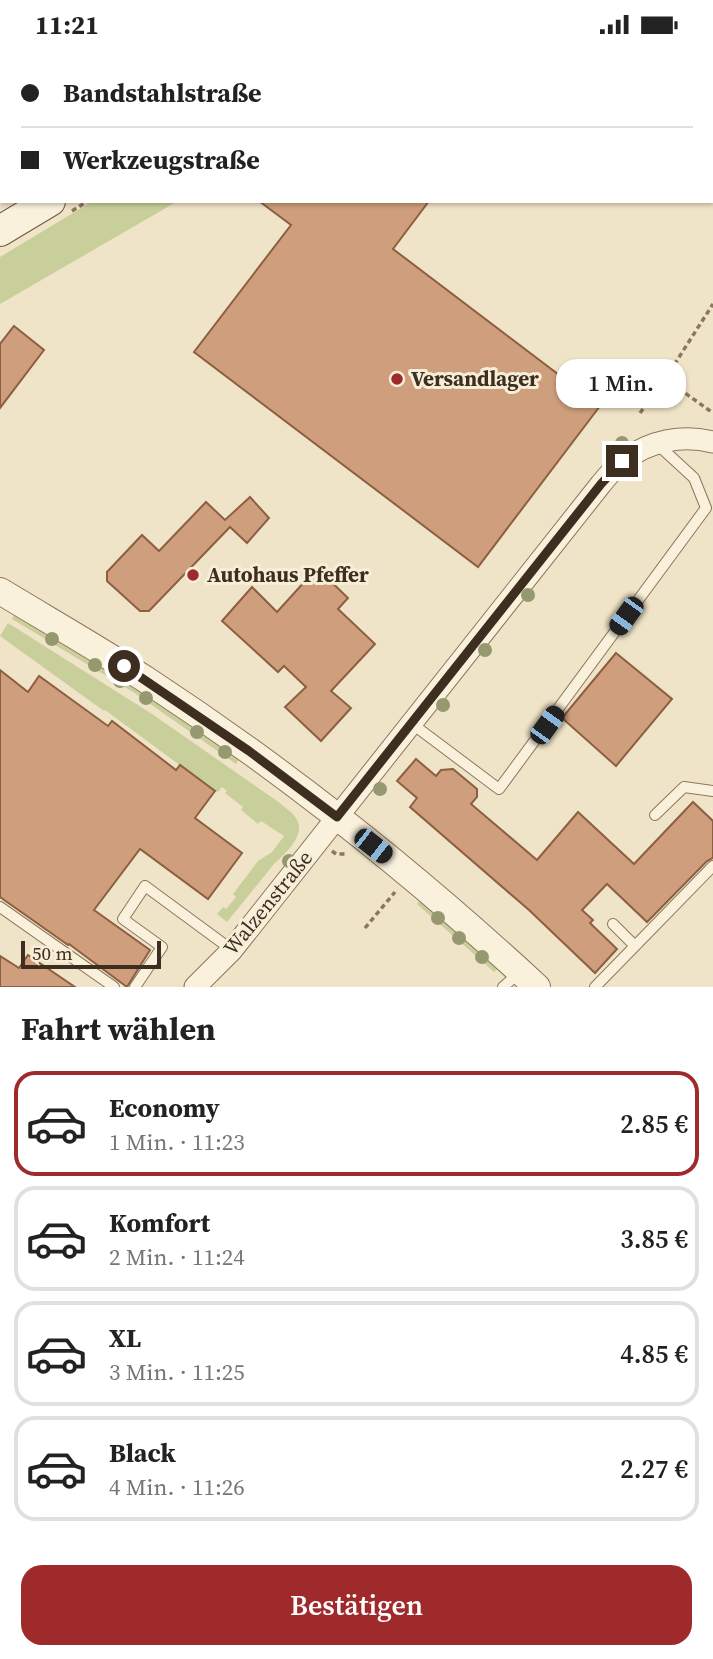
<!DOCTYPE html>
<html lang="de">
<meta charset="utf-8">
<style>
:root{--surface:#fff;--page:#f6f6f6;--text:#222;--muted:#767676;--line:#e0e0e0;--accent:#9e2a2b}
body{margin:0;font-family:"Source Serif 4",serif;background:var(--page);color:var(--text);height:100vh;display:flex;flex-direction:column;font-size:26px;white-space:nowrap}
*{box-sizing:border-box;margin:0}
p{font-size:23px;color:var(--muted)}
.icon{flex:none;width:38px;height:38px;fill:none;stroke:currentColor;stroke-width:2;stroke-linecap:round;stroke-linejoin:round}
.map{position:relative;height:938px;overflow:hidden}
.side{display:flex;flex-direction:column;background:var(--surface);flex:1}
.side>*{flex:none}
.hud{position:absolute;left:0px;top:0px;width:714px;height:154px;box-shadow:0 2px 5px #0004;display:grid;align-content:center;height:154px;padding:0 21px;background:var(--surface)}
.scale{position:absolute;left:21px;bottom:18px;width:140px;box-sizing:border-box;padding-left:7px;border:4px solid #3d2e20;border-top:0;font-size:19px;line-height:24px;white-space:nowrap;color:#3d2e20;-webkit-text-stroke:5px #f7eed8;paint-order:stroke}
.end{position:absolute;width:32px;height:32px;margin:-16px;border:9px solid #3d2e20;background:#fff;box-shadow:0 0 0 4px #fff}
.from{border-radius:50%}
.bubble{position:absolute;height:49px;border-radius:21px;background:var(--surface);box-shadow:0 2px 5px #0004;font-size:23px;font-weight:600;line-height:49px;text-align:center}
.car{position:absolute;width:21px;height:42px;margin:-21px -10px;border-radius:9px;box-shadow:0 0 5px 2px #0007;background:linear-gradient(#222 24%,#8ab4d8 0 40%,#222 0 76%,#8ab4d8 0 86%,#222 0)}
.hud b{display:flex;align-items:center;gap:24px;height:66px;font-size:26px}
.hud b+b{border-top:2px solid var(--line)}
.hud i{width:18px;height:18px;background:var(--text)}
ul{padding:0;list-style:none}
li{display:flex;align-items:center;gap:21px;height:105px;margin:0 14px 10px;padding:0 7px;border:4px solid var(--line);border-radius:21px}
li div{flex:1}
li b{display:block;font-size:26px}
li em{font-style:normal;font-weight:600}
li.active{border-color:var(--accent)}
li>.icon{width:63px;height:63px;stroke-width:1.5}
h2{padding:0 21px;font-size:32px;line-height:84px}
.cta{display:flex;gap:14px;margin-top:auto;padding:14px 21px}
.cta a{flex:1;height:80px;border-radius:21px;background:var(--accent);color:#fff;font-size:28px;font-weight:600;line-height:80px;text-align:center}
.status{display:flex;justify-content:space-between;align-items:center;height:49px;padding:0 35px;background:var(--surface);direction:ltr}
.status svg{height:19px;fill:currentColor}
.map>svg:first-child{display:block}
.green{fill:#c9cf9b}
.building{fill:#cf9f7d;stroke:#8d5f41;stroke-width:2}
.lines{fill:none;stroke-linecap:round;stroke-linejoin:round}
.service-casing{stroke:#8d765c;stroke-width:12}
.minor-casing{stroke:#8d765c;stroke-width:23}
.tertiary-casing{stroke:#8d765c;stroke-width:28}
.secondary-casing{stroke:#6f573f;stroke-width:32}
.path{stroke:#8d765c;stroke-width:3.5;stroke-dasharray:5 3.5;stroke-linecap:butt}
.service{stroke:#faf1dc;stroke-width:10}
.minor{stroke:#faf1dc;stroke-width:21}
.tertiary{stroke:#faf1dc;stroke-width:26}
.secondary{stroke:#faf1dc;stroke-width:30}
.tree{fill:#96986f}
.route{stroke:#3d2e20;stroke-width:9}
.poi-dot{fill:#9e2a2b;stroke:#f7eed8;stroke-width:2.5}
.labels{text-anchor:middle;stroke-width:6;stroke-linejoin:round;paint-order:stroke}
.poi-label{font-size:21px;font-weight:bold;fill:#3d2e20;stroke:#f7eed8;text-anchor:start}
.street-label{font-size:21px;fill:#3d2e20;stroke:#f7eed8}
</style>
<div class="status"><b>11:21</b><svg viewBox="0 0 49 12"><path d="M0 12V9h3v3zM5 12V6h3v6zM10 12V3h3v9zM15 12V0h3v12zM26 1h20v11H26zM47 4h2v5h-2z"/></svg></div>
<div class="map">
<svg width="713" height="938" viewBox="0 0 713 938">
<rect width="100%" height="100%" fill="#f0e4c8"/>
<path class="green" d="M93,152H178L0,255V208Z
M15,564L92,610L240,709L236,715L133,643L12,570Z
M8,574L152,665L280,754C285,759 294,764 297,771C306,786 284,806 274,815L227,873L217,865L223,858L226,860L236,848L233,845L258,812L272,803L284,787L261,772L258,775L241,761L243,758L225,744L227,742L222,738L218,743L215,742L105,661L104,662L0,587Z
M421,850L499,918L494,923L417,855Z"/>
<path class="building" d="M259,152H429L393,200L600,357L478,518L194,303L291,176Z
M14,277L44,301L0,359V295Z
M250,448L269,469L247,494L230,478L149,562H140L107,532V523L142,486L159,502L206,453L225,471Z
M317,519L348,549L338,560L375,595L331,642L351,659L321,692L285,658L306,638L284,617L278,623L222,572L252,538L277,563Z
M616,604L672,650L616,717L562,669Z
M0,621L28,643L39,627L108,677L112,672L176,721L180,716L215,742L195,769L242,804L208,850L140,800L94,861L150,901L127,938L69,895L68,896L0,848Z
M416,710L436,727L441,721L453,720L477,740V748L471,755L537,811L578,763L634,815L693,753L713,772V809L707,812L647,873L607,835L582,861L593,871L590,874L617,900L595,924L529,861L410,758L417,749L397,732Z
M28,906L75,938H0V907L19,919Z"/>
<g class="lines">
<g class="service-casing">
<path id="service" d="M411,674L499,740L706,459L694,429L657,395
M655,766L684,738L713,742
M0,858L114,938
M635,897L713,817
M135,938L162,898L123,870L145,837L232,901
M503,938L520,923
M595,938L635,897L613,875"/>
</g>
<g class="minor-casing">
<path id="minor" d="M195,938L232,901L601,435C608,427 615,417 624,411C650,392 682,385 713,393"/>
</g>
<g class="tertiary-casing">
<path id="tertiary" d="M706,0L713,1
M0,542C48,571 97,599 145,630C284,721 415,825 537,938"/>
</g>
<g class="secondary-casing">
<path id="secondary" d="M302,2L305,0
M0,182L50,152"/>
</g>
<path class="path" d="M580,0L584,2
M263,2L266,0
M349,2L352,0
M712,27H713
M72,162L88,152
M667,327L685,344L713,364
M640,364L667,327L713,255
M332,802L336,805H348
M365,879L395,843"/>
<use href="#service" class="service"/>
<use href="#minor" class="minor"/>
<use href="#tertiary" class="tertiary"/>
<use href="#secondary" class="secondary"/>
</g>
<g class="tree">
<circle cx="622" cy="394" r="7"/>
<circle cx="528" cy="546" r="7"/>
<circle cx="52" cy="590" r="7"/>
<circle cx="485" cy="601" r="7"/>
<circle cx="95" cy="616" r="7"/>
<circle cx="120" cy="632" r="7"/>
<circle cx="146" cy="649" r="7"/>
<circle cx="443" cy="656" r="7"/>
<circle cx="197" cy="683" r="7"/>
<circle cx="225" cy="703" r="7"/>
<circle cx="380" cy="740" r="7"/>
<circle cx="289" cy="812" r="7"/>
<circle cx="438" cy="869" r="7"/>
<circle cx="459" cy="889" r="7"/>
<circle cx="482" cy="908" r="7"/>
</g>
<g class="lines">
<path class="route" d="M124,617L249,702L337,768L601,435L622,412"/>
</g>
<g class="poi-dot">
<circle cx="397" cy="330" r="7"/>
<circle cx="193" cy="526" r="7"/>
</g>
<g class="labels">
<g class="poi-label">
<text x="411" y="337">Versandlager</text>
<text x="207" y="533">Autohaus Pfeffer</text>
</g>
<g class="street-label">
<text transform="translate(268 854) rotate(-51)" y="7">Walzenstraße</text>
</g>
</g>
</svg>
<div class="scale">50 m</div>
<i class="end from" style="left:124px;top:617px"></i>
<i class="end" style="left:622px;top:412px"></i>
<div class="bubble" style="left:556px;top:310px;width:130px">1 Min.</div>
<i class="car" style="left:626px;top:567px;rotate:216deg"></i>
<i class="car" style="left:547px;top:676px;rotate:36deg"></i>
<i class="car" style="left:373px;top:797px;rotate:128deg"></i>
<div class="hud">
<b><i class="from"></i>Bandstahlstraße</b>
<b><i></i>Werkzeugstraße</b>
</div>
</div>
<section class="side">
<h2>Fahrt wählen</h2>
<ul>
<li class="active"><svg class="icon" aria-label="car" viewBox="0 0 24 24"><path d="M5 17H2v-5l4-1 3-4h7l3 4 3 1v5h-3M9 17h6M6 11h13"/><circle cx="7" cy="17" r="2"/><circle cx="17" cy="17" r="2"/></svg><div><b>Economy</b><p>1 Min. · 11:23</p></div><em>2.85 €</em></li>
<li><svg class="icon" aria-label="car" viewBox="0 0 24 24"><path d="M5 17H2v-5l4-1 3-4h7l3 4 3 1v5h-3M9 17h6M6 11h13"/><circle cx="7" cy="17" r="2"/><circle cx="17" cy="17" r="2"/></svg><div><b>Komfort</b><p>2 Min. · 11:24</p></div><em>3.85 €</em></li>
<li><svg class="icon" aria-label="car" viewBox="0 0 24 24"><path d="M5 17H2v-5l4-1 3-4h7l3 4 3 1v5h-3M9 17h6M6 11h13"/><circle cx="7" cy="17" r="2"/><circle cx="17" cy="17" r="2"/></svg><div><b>XL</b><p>3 Min. · 11:25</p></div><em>4.85 €</em></li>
<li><svg class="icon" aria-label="car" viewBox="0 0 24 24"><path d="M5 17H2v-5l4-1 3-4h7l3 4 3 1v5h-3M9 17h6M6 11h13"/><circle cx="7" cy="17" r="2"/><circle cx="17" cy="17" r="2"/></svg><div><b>Black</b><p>4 Min. · 11:26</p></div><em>2.27 €</em></li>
</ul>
<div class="cta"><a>Bestätigen</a></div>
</section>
